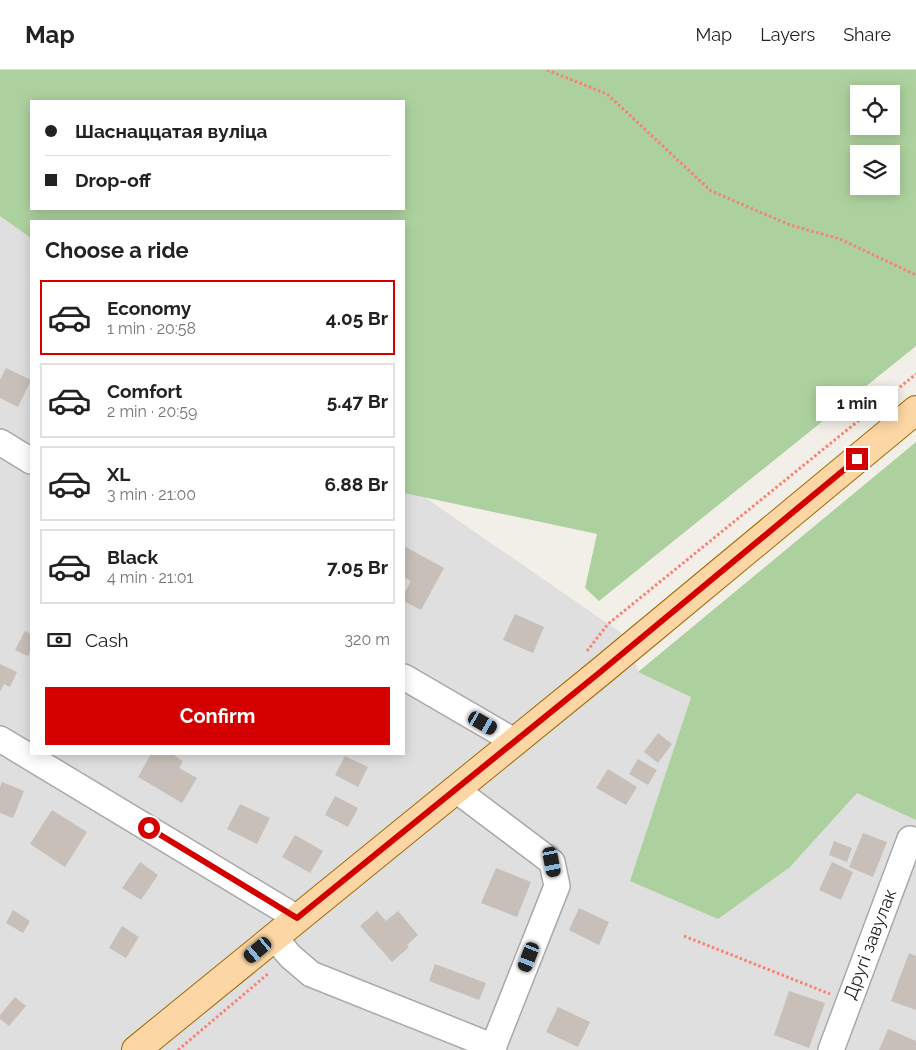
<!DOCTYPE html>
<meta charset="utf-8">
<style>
:root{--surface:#fff;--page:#f2f2f2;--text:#222;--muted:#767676;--line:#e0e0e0;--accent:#d40000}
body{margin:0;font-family:Raleway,sans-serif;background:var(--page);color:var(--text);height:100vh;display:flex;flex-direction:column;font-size:19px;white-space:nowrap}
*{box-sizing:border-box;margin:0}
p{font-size:16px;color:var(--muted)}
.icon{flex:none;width:28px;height:28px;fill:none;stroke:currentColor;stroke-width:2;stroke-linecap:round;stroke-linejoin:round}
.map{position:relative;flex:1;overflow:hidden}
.sheet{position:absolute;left:30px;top:150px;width:375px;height:535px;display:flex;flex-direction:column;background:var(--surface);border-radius:0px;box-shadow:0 2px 12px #0003}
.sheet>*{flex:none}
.top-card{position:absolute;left:30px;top:30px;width:375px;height:110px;border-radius:0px;box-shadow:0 2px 12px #0003;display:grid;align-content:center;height:110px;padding:0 15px;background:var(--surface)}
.tools{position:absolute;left:850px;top:15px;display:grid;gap:10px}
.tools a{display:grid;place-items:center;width:50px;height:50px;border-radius:0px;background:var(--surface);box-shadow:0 2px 12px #0003;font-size:25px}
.end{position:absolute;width:22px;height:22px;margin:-11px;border:6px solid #d40000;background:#fff;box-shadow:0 0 0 2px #fff}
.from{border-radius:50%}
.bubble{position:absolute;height:35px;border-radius:0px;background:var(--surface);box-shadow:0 2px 12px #0003;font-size:16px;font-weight:700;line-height:35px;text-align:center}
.car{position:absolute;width:15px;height:30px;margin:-15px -8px;border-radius:6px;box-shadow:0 0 4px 1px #0007;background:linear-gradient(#222 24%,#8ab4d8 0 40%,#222 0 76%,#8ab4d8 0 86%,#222 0)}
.top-card b{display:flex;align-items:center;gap:18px;height:48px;font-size:19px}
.top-card b+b{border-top:1px solid var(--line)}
.top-card i{width:12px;height:12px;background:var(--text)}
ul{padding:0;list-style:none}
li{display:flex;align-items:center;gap:15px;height:75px;margin:0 10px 8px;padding:0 5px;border:2px solid var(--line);border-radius:0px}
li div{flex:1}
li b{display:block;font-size:19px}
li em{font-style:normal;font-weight:700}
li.current{border-color:var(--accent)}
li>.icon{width:45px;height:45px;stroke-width:1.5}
h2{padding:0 15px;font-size:22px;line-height:60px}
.pay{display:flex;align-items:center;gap:12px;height:55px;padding:0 15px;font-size:19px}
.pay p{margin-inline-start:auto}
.primary-button{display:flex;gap:10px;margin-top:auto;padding:10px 15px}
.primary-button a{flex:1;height:58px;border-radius:0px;background:var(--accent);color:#fff;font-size:20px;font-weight:700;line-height:58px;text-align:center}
header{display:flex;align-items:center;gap:30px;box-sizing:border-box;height:70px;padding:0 25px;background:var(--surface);border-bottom:1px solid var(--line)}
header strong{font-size:24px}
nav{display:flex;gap:28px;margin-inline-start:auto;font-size:18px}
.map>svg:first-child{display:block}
.residential{fill:#e0dfdf}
.forest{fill:#add19e;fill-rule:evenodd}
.building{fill:#c7bfb8}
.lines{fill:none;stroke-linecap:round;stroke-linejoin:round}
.minor-casing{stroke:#a9a9a9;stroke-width:28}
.major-casing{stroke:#a06b00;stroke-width:30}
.path{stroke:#fa8072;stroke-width:3;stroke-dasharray:2.5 2.5;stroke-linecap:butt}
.minor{stroke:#fff;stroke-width:25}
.major{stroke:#fcd6a4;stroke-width:28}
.route{stroke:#d40000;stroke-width:6}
.labels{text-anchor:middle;stroke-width:4.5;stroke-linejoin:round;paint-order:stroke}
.street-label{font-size:18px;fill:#222;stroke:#fff}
</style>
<header>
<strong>Map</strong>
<nav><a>Map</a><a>Layers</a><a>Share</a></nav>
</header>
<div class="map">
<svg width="916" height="980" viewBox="0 0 916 980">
<rect width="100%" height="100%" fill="#f2efe9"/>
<path class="residential" d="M0,145L31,162V684H404V413L630,569L638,602L691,626L631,811L790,797L857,722L916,750V980H0Z"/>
<path class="forest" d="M0,0H916V276L599,531L585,518L597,464L404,423V151H31V168L0,146ZM859,24H891V56H859ZM31,31H404V139H31ZM859,84H891V116H859Z
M916,372V750L857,723L790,797L718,849L630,811L691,627L638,602Z"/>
<path class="building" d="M6,298L31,310L18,337L0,328V310Z
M404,476L444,498L421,540L404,531V524L411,511L404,507Z
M515,544L544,557L533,583L503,570Z
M25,561L31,564V579L28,586L15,580Z
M0,594L17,602L10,617L4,614L0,622Z
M658,663L672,674L658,693L644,682Z
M151,684H176L175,686L183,691L179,698L197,708L182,733L138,707Z
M345,686L368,697L358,717L335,705Z
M638,689L657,700L648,715L629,704Z
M608,699L637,717L626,735L596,718Z
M2,712L24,721L13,748L0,743V717Z
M335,726L358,738L348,757L325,745Z
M240,734L270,748L257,774L227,759Z
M52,740L87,762L65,797L30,774Z
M863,763L887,772L873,807L849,797Z
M295,765L323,781L310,803L282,787Z
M834,771L852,778L847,792L829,785Z
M140,792L158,805L141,830L122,818Z
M832,792L853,802L841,830L819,820Z
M496,798L531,812L517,847L481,833Z
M579,838L609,852L599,875L569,860Z
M13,840L30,851L23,863L6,853Z
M377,841L386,851L398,841L418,865L407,875L409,877L392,892L360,856Z
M122,856L139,867L126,888L109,878Z
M909,883L916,886V940L891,931Z
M435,894L486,913L479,930L429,911Z
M789,921L825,933L809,978L774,965Z
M15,927L26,936L9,956L0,949V945Z
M558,937L590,952L578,977L546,962Z
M888,959L916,971V980H879Z"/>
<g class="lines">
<g class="minor-casing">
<path id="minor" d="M0,372L31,391
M404,607L514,671
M0,669L297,848
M455,719L552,792L557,816L492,980
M274,867L290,886L311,904L494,977
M831,980L910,769L916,771"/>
</g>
<g class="major-casing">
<path id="major" d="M136,980L599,603L916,340"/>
</g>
<path class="path" d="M547,0L607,24L711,121L790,155L840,169L916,205
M587,581L608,554L916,304
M684,866L830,924
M178,980L269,903"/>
<use href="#minor" class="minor"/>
<use href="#major" class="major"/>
</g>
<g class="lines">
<path class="route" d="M149,758L297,848L599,603L857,389"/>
</g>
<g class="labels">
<g class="street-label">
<text transform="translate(870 874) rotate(-69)" y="6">Другі завулак</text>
</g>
</g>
</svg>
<div class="tools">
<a><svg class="icon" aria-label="locate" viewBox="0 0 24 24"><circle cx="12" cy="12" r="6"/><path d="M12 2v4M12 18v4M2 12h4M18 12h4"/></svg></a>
<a><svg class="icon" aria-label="layers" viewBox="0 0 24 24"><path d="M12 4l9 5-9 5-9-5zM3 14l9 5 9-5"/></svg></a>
</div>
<i class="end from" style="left:149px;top:758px"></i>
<i class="end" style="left:857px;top:389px"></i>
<div class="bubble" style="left:816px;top:316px;width:82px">1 min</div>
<i class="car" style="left:483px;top:653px;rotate:120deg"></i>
<i class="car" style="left:552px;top:792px;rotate:169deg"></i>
<i class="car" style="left:258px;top:880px;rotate:230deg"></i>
<i class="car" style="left:529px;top:887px;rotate:201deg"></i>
<div class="top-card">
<b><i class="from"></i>Шаснаццатая вуліца</b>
<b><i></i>Drop-off</b>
</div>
<section class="sheet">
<h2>Choose a ride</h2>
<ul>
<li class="current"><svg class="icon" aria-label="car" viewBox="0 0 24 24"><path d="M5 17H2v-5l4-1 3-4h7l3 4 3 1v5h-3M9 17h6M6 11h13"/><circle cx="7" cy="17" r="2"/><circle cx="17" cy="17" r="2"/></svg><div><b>Economy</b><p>1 min · 20:58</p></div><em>4.05 Br</em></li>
<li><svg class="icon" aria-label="car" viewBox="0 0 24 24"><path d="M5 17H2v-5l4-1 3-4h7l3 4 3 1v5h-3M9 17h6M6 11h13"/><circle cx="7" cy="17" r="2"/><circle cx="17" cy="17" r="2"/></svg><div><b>Comfort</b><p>2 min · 20:59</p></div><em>5.47 Br</em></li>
<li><svg class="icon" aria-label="car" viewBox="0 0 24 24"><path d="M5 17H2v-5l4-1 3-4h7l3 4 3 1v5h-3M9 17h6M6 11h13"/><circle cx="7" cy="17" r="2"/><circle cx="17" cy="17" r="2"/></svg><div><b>XL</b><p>3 min · 21:00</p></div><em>6.88 Br</em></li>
<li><svg class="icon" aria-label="car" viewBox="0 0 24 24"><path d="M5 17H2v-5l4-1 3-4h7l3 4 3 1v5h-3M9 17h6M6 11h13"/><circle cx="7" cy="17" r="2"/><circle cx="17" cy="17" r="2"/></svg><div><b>Black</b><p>4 min · 21:01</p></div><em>7.05 Br</em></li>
</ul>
<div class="pay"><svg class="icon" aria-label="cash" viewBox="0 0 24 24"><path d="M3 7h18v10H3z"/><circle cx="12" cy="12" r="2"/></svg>Cash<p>320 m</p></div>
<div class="primary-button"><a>Confirm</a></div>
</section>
</div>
